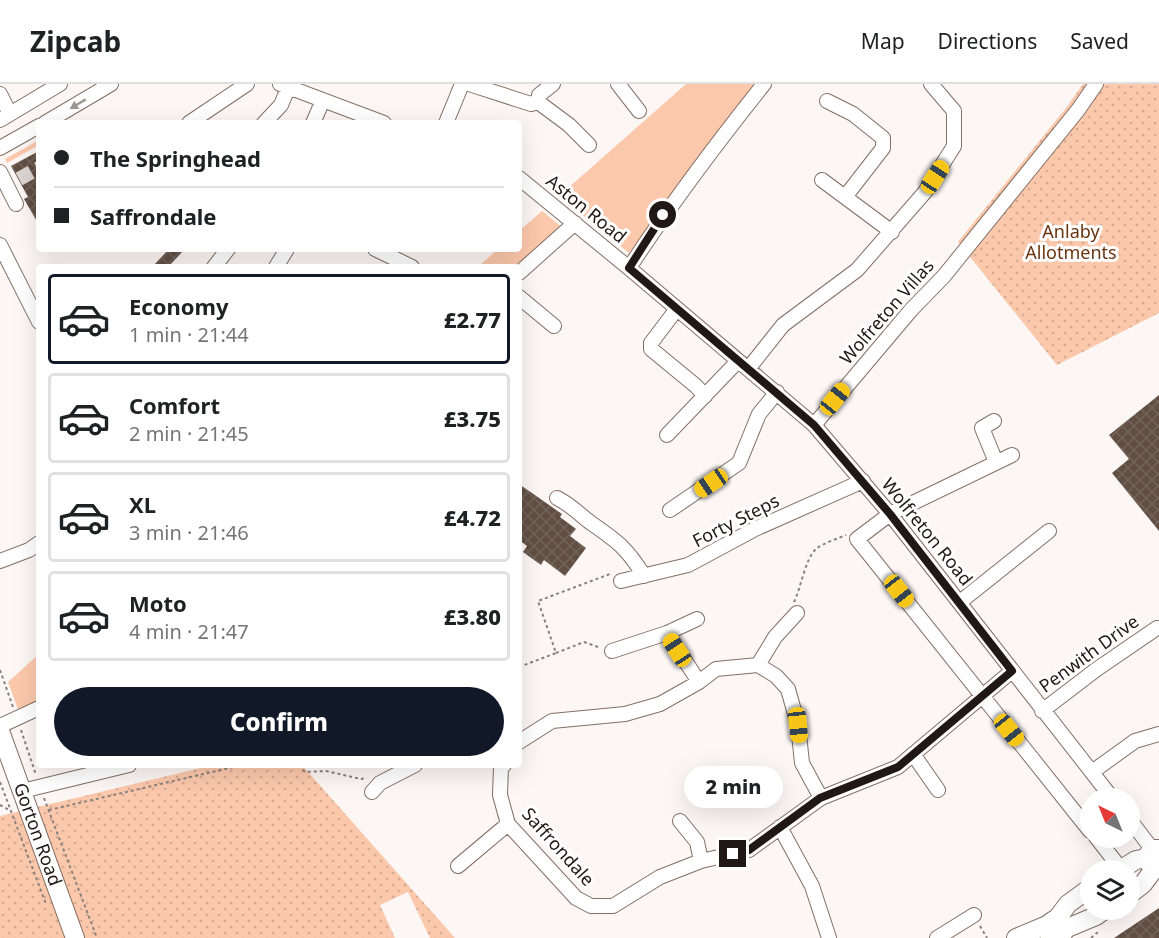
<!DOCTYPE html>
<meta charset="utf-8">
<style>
:root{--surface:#fff;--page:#f6f6f6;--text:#202124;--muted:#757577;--line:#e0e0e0;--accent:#111827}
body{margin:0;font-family:"Noto Sans",sans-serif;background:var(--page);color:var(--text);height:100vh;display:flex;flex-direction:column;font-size:22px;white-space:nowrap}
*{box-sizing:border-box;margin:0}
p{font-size:20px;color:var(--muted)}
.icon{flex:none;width:33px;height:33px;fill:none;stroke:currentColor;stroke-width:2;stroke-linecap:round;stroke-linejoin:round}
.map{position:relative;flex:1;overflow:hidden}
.panel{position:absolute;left:36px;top:180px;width:486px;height:504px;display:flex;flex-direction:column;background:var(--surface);border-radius:6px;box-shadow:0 6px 24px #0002}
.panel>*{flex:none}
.top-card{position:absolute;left:36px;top:36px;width:486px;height:132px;border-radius:6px;box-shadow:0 6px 24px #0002;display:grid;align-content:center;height:132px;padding:0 18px;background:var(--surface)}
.needle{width:39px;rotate:317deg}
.controls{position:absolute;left:1080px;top:704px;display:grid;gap:12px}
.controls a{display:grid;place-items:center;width:60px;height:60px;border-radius:50%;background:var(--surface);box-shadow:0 6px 24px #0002;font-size:30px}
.end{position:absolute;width:27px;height:27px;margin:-14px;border:8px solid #201814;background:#fff;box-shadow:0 0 0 3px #fff}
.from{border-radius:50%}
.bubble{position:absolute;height:42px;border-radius:21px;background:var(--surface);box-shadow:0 6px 24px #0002;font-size:20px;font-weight:800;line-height:42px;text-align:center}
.car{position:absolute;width:18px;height:36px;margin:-18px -9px;border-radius:8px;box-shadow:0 0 4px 2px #0007;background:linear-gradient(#f5c518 24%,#345 0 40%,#f5c518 0 76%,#345 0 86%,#f5c518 0)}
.top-card b{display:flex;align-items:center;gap:21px;height:57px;font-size:22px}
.top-card b+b{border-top:2px solid var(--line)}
.top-card i{width:15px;height:15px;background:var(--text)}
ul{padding:10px 0 0;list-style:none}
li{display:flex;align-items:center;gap:18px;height:90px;margin:0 12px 9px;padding:0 6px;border:3px solid var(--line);border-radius:6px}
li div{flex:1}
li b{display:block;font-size:22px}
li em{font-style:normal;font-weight:800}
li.on{border-color:var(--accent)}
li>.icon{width:54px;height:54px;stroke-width:1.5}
.cta{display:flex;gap:12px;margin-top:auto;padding:12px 18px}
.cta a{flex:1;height:69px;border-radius:36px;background:var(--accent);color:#fff;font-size:24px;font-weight:800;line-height:69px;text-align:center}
header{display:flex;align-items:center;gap:36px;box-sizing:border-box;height:84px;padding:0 30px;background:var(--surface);border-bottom:2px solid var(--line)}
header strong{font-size:28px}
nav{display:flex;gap:33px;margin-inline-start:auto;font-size:21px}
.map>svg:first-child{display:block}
.grass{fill:#fcc8ac}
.park{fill:url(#park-dots)}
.building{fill:url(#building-cross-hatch)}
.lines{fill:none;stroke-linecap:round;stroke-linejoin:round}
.minor-tunnel{stroke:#dbd6d3;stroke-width:14;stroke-dasharray:14 7;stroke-linecap:butt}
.minor-casing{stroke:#836f64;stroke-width:16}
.major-casing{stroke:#836f64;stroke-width:20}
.path{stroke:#87817e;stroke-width:2;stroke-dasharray:3 3;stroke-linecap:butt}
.minor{stroke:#fff;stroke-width:14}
.major{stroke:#fff;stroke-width:18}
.oneway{fill:#9b9795}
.route{stroke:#201814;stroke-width:8}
.labels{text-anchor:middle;stroke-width:6;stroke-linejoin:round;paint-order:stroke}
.street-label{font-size:18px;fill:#201814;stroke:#fff}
.park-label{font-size:18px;fill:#6a340f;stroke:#fff}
</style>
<header>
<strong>Zipcab</strong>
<nav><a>Map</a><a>Directions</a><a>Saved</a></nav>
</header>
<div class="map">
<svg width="1159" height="854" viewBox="0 0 1159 854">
<defs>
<pattern id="park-dots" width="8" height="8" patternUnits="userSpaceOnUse" patternTransform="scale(1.5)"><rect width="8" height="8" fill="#fcc8ac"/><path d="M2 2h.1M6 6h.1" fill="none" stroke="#d8ab93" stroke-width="1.8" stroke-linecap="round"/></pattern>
<pattern id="building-cross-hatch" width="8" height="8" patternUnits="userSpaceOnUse" patternTransform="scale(1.5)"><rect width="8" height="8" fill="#614f44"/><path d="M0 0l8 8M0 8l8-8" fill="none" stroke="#73645b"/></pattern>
</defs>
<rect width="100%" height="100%" fill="#fcf7f5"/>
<path class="grass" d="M686,0H757L694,78L629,169L559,112Z
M39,56V61L7,79L5,75Z
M542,127L563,144L518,183H478L498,165H519V147Z
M39,570V614L20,631L8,598Z"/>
<path class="park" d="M1083,0H1159V229L1057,281L958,158L1066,24Z
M213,681H302L455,854H430L408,808L380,821L395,854H0V732Z"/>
<path class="building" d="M39,67V141L24,115L28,113L11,82Z
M169,165H185L168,183H152Z
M1159,311V447L1112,389L1129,375L1109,351Z
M519,400L562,430L560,433L576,445L570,452L586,464L565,492L544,476L541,481L523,468L527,462L519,456Z
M1159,824V854H1114Z"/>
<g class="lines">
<path class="minor-tunnel" d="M19,95L39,84"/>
<g class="minor-casing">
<path id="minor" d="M280,0L384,39
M469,0L531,20L538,18L569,41L589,61
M618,0L639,27
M0,10L10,30
M827,17L853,30L883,54V64L845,113
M538,18L539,11L553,0
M0,36L60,0
M45,39L111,0
M189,39L247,0
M264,39L281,21L288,4
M313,39L323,16
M446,39L462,0
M0,64L39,42
M0,88L16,120
M519,94L629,184L814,341L890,430L1112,714
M822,96L892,148
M0,161L39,238
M375,165L412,183
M214,183L228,165
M276,183L287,165
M629,184C671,120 716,60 764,0
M519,189L575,139
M519,213L554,242
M676,226L651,259V265L696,302L705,312
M748,285L783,241L857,186L925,108L954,62V27L931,0
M994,337L982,344L996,378
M814,341L911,226L944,192L1078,26L1096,0
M667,351L738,277
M1012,371L890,430L857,455L1090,747
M557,414C571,421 579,430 591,439C617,457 627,464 644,492
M670,426L739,379L759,330L777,308
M0,477L29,466L39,459
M621,497L688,481L755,445L863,397
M960,518L1049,447
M667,549L699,598
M612,567L667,549L697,535
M758,581L775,553L797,529
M1042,627L1097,585L1157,544
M0,642L39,624
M519,658L552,637L625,630L660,620L699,598L716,585L758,581L776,592L788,605L798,641L802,679L821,714
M913,670L938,706
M504,681L501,684L500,711L508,740L576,814L591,822H613L660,793L701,777L749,766L821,714L898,683L1012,587
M1092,688L1135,657L1159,650
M22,707L129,681
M372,708L380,699L415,681
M1130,736L1152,765
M680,737L697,758L701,777
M780,743L812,802L829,854
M1096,753L1121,785
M458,782L508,740
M937,854L974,831"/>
</g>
<g class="major-casing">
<g id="major">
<path id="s1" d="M0,647L75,854"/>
<path d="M1159,765H1152L1147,772L1149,779L1155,782L1159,781"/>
<path d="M1120,786L1136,776L1147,774"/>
<path d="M1130,810L1143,800L1157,781"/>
<path d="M1056,836L1068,820L1090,804"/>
<path d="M1065,845L1096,832L1106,825"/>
<path d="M1016,854L1047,841L1054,836L1063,840L1064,848L1060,853L1053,854L1047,847V841"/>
</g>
</g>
<path class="path" d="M794,518C801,504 805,475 816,465C823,459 837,455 846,451
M556,569L584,558L601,564
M519,583L556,569L538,517L610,490L612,491
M0,586L13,623
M21,646L36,691
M299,681L305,688L326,687L361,695L367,694
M0,698L46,820
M44,714L97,854
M0,721L11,727
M49,726L242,681
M1119,832L1128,825
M980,842L987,854
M1091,854L1098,848"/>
<use href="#minor" class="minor"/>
<use href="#major" class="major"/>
</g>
<defs><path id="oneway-solid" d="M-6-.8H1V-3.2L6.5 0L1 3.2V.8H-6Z" transform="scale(1.5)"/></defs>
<use class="oneway" href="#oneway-solid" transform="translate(78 20) rotate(149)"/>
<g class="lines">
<path class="route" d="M663,131L629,184L814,341L890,430L1012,587L898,683L820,714L749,766L733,770"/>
</g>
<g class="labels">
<g class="street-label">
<text transform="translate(586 125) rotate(39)" y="6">Aston Road</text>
<text transform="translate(887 228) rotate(-49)" y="6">Wolfreton Villas</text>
<text transform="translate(736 437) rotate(-27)" y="6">Forty Steps</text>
<text transform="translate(927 448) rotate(51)" y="6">Wolfreton Road</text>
<text transform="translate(1089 570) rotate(-36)" y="6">Penwith Drive</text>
<text dy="6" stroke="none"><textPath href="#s1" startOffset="110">Gorton Road</textPath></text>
<text transform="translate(558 763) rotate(48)" y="6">Saffrondale</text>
</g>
<g class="park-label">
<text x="1071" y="154">Anlaby<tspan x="1071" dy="21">Allotments</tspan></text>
</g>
</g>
</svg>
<div class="controls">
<a><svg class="needle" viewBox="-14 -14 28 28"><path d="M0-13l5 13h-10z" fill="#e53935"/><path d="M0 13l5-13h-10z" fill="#757577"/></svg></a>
<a><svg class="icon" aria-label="layers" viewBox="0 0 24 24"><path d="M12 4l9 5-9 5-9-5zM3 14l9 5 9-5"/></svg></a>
</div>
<i class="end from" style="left:663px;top:131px"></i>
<i class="end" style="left:733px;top:770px"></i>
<div class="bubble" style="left:684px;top:682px;width:99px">2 min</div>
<i class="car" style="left:935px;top:93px;rotate:33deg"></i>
<i class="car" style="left:835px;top:315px;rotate:39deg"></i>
<i class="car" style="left:711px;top:399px;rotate:236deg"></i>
<i class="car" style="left:899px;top:507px;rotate:142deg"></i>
<i class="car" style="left:677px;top:566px;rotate:327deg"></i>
<i class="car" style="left:798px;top:641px;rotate:174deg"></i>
<i class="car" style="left:1009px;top:646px;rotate:141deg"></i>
<div class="top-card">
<b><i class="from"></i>The Springhead</b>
<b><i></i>Saffrondale</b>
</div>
<section class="panel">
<ul>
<li class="on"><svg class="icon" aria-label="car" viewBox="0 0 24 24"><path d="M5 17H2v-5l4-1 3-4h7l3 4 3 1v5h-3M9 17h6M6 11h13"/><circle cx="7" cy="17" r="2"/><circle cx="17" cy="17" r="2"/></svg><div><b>Economy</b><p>1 min · 21:44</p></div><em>£2.77</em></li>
<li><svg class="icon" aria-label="car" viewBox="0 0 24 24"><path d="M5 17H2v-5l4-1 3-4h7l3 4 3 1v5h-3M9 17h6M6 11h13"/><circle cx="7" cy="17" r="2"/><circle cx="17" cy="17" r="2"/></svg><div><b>Comfort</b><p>2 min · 21:45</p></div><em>£3.75</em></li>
<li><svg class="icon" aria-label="car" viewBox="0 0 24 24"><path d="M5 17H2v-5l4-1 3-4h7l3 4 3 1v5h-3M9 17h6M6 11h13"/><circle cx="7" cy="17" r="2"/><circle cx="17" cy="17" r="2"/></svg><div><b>XL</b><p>3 min · 21:46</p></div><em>£4.72</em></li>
<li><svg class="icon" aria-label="car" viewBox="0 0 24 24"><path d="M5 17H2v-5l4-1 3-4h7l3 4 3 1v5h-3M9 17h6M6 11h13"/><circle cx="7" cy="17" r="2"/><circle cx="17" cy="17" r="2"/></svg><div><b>Moto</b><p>4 min · 21:47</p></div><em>£3.80</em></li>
</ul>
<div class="cta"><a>Confirm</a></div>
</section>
</div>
